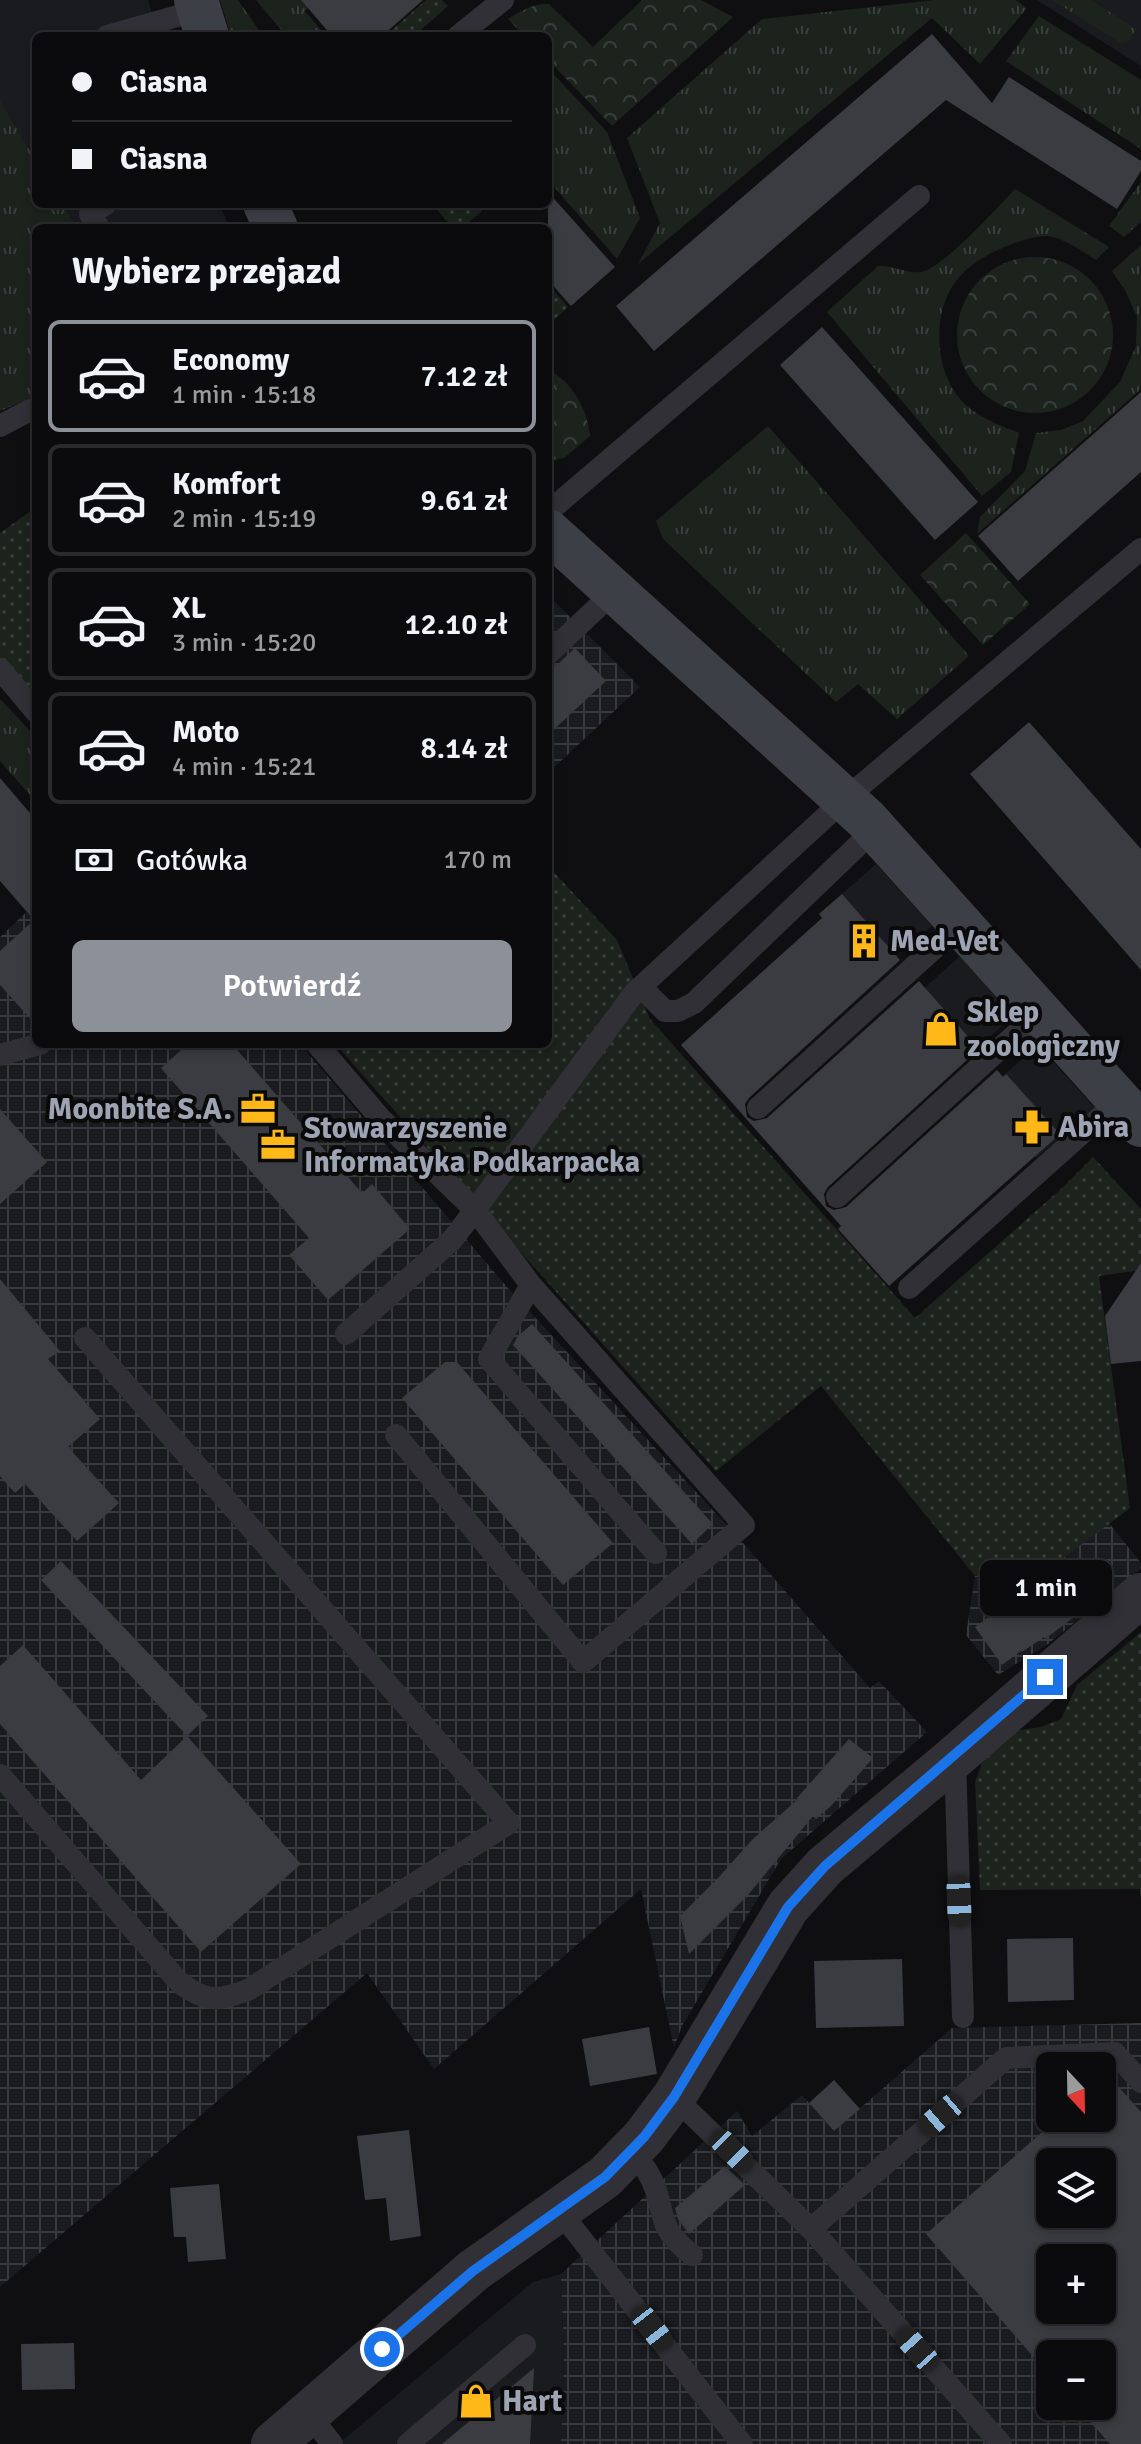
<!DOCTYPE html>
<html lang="pl">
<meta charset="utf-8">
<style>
:root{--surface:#0b0b0d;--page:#141416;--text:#f1f3f6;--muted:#9a9b9d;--line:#2b2b2e;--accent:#8c9099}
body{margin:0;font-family:Signika,sans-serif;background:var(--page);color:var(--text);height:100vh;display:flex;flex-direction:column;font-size:30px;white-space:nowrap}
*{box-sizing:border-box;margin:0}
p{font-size:26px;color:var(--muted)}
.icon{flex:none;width:44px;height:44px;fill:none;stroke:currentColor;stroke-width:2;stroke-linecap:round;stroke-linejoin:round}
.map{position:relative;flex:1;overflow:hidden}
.panel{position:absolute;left:32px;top:224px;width:520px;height:824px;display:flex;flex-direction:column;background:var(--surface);border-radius:12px;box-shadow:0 4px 12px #0003,0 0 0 2px var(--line)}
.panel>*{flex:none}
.banner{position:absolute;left:32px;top:32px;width:520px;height:176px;border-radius:12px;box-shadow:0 4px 12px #0003,0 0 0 2px var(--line);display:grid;align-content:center;height:176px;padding:0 40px;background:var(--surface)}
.needle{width:52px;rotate:158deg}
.buttons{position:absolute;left:1036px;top:2052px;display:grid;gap:16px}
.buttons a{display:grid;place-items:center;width:80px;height:80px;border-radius:12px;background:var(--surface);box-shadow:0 4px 12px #0003,0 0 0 2px var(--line);font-size:40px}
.end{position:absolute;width:36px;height:36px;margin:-18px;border:10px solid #1a73e8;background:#fff;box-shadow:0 0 0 4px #fff}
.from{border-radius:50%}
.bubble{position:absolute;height:56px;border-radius:12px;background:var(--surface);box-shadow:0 4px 12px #0003,0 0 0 2px var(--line);font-size:26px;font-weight:600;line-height:56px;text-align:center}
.car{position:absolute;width:24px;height:48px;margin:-24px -12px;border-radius:10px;box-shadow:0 0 6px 2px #0007;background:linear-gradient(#222 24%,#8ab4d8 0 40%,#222 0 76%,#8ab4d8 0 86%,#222 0)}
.banner b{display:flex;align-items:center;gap:28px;height:76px;font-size:30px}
.banner b+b{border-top:2px solid var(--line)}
.banner i{width:20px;height:20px;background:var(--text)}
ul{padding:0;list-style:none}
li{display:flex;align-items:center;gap:24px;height:112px;margin:0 16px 12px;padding:0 24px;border:4px solid var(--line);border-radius:12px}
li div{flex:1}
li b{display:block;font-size:30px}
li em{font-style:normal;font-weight:600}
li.on{border-color:var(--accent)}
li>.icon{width:72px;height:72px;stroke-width:1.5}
h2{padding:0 40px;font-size:36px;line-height:96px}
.pay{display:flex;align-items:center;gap:20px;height:88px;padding:0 40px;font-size:30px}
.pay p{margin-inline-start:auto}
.primary-button{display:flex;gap:16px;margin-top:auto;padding:16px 40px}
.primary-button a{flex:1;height:92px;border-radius:12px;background:var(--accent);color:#fff;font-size:32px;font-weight:600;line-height:92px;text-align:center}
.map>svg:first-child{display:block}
.built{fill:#1a1b1e}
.industrial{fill:url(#industrial-grid);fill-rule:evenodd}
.grass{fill:url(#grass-tufts)}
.forest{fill:url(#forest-crowns)}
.garden{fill:url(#garden-dots)}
.building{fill:#3b3c41;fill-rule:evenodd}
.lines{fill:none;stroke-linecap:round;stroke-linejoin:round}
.lane{stroke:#303036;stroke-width:22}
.street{stroke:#303036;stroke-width:44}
.secondary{stroke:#3d3f46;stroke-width:44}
.route{stroke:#1a73e8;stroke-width:10}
.labels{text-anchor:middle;stroke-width:8;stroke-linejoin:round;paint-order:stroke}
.poi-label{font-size:30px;font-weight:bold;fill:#9ea4b3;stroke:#0a0a0b;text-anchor:start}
</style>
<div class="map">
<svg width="1141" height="2444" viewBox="0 0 1141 2444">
<defs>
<pattern id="industrial-grid" width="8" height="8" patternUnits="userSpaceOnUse" patternTransform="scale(2)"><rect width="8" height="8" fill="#1a1b1e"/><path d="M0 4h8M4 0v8" fill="none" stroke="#38393c"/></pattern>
<pattern id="grass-tufts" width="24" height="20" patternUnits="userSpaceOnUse" patternTransform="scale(2)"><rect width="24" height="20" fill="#1b231c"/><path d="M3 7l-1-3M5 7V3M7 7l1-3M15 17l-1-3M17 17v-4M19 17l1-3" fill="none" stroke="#39403b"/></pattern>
<pattern id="forest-crowns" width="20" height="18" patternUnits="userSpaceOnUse" patternTransform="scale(2)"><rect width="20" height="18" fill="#1b231c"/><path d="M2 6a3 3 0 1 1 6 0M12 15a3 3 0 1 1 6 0" fill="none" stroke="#39403b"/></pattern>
<pattern id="garden-dots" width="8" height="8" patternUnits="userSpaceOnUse" patternTransform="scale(2)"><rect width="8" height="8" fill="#1b231c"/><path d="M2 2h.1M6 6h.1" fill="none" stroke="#39403b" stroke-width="1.8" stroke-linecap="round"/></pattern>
</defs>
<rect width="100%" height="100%" fill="#0f0f11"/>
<path class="built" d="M0,0H148L159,36H36V161L0,100Z
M1037,0H1141V66L1040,2Z
M62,204H219L230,228H78Z
M876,864L932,926L874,976L819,914Z
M960,956L1013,1016L955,1068L902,1008Z
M1038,1045L1094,1107L1036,1158L980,1096Z
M561,2274L564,2358L561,2444H338L533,2282Z"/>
<path class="industrial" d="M548,595L640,687L548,773Z
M36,903V1044H300L507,1287L744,1544L870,1688L879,1681L927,1732L781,1859L682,2026L674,2048L641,1889L434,2069L367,1973L0,2287V937Z
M1109,1523L1141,1563V1569L1048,1644L998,1675L966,1635L975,1576L1009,1568L1026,1586Z
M1141,2023V2444H561L564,2358L561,2274L737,2111L752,2136L802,2095L834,2131L952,2028ZM1050,2066H1102V2118H1050ZM1050,2162H1102V2214H1050ZM1050,2258H1102V2310H1050ZM1050,2354H1102V2406H1050Z"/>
<path class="grass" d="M220,0H238L263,36H231Z
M256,0H317L305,11L326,36H286Z
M935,0H1016L1027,8L980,64L932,18L638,264L660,223L627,138L762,19Z
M1052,0H1091L1136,29L1129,41L1121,43Z
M1039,16L1141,80V149L1006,61Z
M548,68L607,132L640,218L617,259L548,180Z
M0,100L36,161V204H62L78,228H36V396L0,411Z
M1141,182V222L1124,237L1109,226Z
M1015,189L1109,247L1096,260C1083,252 1063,237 1047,236C1035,236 1023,240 1012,244C993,251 974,261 960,276C931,308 933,369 961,400C976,417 999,425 1019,433L1011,472L982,496L827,312L878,266C896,265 905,274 921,272C942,269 998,207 1015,189Z
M1141,245V389L977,534L980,517L1025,471L1036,433L1061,430L1083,421L1120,382L1136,346L1137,317L1126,292L1112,271Z
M768,426L969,656L897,719L858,684L836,702L663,539L656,521Z
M0,699L36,737V802L0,761Z"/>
<path class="forest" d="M642,0H701L733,17L612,126L548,60V36H524L508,19C521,11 533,3 549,4L593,47Z
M957 335a78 78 0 1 1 156 0a78 78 0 1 1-156 0Z
M548,370C572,381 588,410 590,436L564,458L548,461Z
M966,533L1030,604L983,645L920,575Z"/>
<path class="garden" d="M426,0H442L448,6L414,36H397L392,30Z
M432,204H476L482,211L462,228H453Z
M548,284L568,307L548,325Z
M36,507V703L0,662V533Z
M548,866L617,940L650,1019L915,1318L1062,1188L1093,1157L1141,1209V1270L1099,1276L1130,1508L1026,1586L1009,1568L975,1576L821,1386L716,1471L335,1044H548Z
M1141,1632V1898L1140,1889L980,1890L975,1782L984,1758L1015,1731L1041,1727L1061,1719L1077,1685Z"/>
<path class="building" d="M301,0H423L382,36H332Z
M932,34L992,103L1009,77L1141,161V171L1117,209L946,100L654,351L616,306Z
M548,192L615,267L571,306L548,280Z
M822,327L978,502L935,540L780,365Z
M1141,392V472L1018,581L978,536Z
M575,648L606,681L548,735V668L558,664Z
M1029,722L1141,849V970L970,774Z
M0,778L36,820V1025L0,985V951L34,920L0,881Z
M842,894L900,960L749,1098L745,1104L747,1117L754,1121L767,1118L919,981L979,1049L828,1187L824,1194L826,1206L834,1210L846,1207L997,1070L1003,1077L1006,1074L1060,1134L889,1286L838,1229L841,1226L681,1045L822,918L819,914Z
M188,1044H232L362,1193L372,1184L410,1229L328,1300L289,1255L309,1238L161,1068Z
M0,1109L47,1162L0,1204Z
M1141,1263V1361L1111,1364L1105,1316Z
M0,1279L60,1351L48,1359L100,1419L68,1447L119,1503L77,1541L25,1484L15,1493L0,1476Z
M532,1324L713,1524L692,1544L513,1345L518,1336Z
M445,1362H457L613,1543L563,1585L402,1398Z
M61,1561L208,1716L187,1736L41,1580Z
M1078,1567L1102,1596L1045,1639L1044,1637L1022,1652L1021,1651L1002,1665L975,1627L1012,1600L1022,1615Z
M23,1645L141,1780L187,1736L301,1864L201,1952L0,1724V1666Z
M849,1739L873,1758L832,1805L816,1819L813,1816L748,1895L689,1954L680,1916L718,1878L752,1840L798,1799L797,1798Z
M1073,1938L1074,2000L1008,2002L1007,1939Z
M902,1959L904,2026L816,2028L814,1961Z
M649,2027L657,2074L590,2086L582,2039Z
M1102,2068L1141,2112V2444H1110L1076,2406H1102V2354H1050V2376L926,2234L1058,2118H1102ZM1050,2162H1102V2214H1050ZM1050,2258H1102V2310H1050Z
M834,2080L860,2109L834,2131L809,2103Z
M409,2130L421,2236L390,2241L386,2198L365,2200L357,2136Z
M725,2166L745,2185L689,2234L678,2219L675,2208Z
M219,2184L226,2259L188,2262L186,2237H174L170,2188Z
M74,2343L75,2389L22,2390L21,2344Z
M534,2368L530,2444H442Z"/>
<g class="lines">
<path class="lane" d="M107,36L199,10
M458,36L503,0
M99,228L90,214L106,204
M0,426L30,410L36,409
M548,512L919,196
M548,654L615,591
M0,669L36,712
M641,987L665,1011H678L694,1003L875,829
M317,1044L381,1119L475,1210L452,1240L346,1334
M0,1055L40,1044
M758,1108L961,924
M837,1197L1040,1012
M531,1285L489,1359L656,1553
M909,1288L1119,1100
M396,1435L583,1662L744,1525L531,1285L475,1210L634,993L845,799L1141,549
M955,1758L963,2017
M0,1775L179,1982C206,2003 218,2001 248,1990L509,1823L85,1338
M674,2097L811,2229L1001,2444
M629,2152C635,2158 643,2164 647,2171C669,2208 651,2224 692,2255
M558,2209L742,2444
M811,2229L1006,2058L1115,2053L1141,2082
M308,2413L332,2444
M408,2444L525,2345"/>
<path class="street" d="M273,2444L473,2271L605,2177L644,2137L674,2097L788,1907L825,1866L948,1763L1141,1595"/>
<path class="secondary" d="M196,0L207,36
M265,204L276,228
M548,531L866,819L1141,1125"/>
</g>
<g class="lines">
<path class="route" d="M382,2349L473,2271L605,2177L644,2137L674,2097L788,1907L825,1866L1045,1677"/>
</g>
<defs>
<g id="building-bare" transform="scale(2.76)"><path d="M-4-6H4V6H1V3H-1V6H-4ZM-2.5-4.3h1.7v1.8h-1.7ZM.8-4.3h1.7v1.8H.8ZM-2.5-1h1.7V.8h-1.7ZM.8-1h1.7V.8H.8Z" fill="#ffb818" stroke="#0a0a0b" stroke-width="2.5" paint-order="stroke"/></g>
<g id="shop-bare" transform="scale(2.76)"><path d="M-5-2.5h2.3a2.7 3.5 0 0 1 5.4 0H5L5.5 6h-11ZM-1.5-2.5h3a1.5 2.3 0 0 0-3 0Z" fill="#ffb818" stroke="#0a0a0b" stroke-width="2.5" paint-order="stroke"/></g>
<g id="office-bare" transform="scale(2.76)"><path d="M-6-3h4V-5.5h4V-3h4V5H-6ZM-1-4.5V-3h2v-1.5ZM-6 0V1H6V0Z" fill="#ffb818" stroke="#0a0a0b" stroke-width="2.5" paint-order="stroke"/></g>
<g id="pharmacy-bare" transform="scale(2.76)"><path d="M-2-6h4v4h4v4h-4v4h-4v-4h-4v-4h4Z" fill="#ffb818" stroke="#0a0a0b" stroke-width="2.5" paint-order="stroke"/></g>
</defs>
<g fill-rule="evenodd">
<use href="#building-bare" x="864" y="941"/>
<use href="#shop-bare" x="941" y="1029"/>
<use href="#office-bare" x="258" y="1109"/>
<use href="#pharmacy-bare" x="1032" y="1127"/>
<use href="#office-bare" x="278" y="1145"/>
<use href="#shop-bare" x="476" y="2401"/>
</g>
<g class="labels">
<g class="poi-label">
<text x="890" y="951">Med-Vet</text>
<text x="967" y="1022">Sklep<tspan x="967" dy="34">zoologiczny</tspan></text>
<text x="232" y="1119" text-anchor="end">Moonbite S.A.</text>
<text x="1058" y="1137">Abira</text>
<text x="304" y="1138">Stowarzyszenie<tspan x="304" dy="34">Informatyka Podkarpacka</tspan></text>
<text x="502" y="2411">Hart</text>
</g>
</g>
</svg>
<div class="buttons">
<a><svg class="needle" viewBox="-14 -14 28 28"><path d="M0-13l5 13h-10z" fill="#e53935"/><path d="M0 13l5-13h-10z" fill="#9a9b9d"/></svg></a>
<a><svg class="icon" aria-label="layers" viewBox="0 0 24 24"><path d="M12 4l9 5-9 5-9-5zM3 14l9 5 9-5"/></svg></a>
<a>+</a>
<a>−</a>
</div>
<i class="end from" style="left:382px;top:2349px"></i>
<i class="end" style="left:1045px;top:1677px"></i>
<div class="bubble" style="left:980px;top:1560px;width:132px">1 min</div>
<i class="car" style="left:959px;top:1901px;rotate:178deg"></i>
<i class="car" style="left:941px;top:2115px;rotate:229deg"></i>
<i class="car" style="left:732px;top:2151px;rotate:135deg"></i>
<i class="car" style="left:652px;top:2328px;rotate:142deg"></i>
<i class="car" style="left:917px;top:2349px;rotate:318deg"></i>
<div class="banner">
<b><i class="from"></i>Ciasna</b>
<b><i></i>Ciasna</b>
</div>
<section class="panel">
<h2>Wybierz przejazd</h2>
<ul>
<li class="on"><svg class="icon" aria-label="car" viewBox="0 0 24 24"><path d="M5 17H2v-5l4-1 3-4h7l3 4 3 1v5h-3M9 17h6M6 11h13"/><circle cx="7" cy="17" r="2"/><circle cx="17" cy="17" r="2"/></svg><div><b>Economy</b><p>1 min · 15:18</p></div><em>7.12 zł</em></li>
<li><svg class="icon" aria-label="car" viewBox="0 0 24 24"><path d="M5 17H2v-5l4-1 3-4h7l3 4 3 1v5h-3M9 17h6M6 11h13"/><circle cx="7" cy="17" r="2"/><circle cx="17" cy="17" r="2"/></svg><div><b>Komfort</b><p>2 min · 15:19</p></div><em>9.61 zł</em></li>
<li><svg class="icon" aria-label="car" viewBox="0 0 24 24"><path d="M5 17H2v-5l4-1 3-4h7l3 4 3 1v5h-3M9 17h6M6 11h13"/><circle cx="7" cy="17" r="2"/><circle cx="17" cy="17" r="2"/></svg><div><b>XL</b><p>3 min · 15:20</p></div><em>12.10 zł</em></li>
<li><svg class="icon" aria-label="car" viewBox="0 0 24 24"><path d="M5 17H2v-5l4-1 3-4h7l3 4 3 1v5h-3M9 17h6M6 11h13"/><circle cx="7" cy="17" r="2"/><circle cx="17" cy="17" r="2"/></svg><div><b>Moto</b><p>4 min · 15:21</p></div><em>8.14 zł</em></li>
</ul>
<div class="pay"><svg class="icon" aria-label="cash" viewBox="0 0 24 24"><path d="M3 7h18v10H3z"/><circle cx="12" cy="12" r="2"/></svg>Gotówka<p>170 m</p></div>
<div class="primary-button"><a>Potwierdź</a></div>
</section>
</div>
